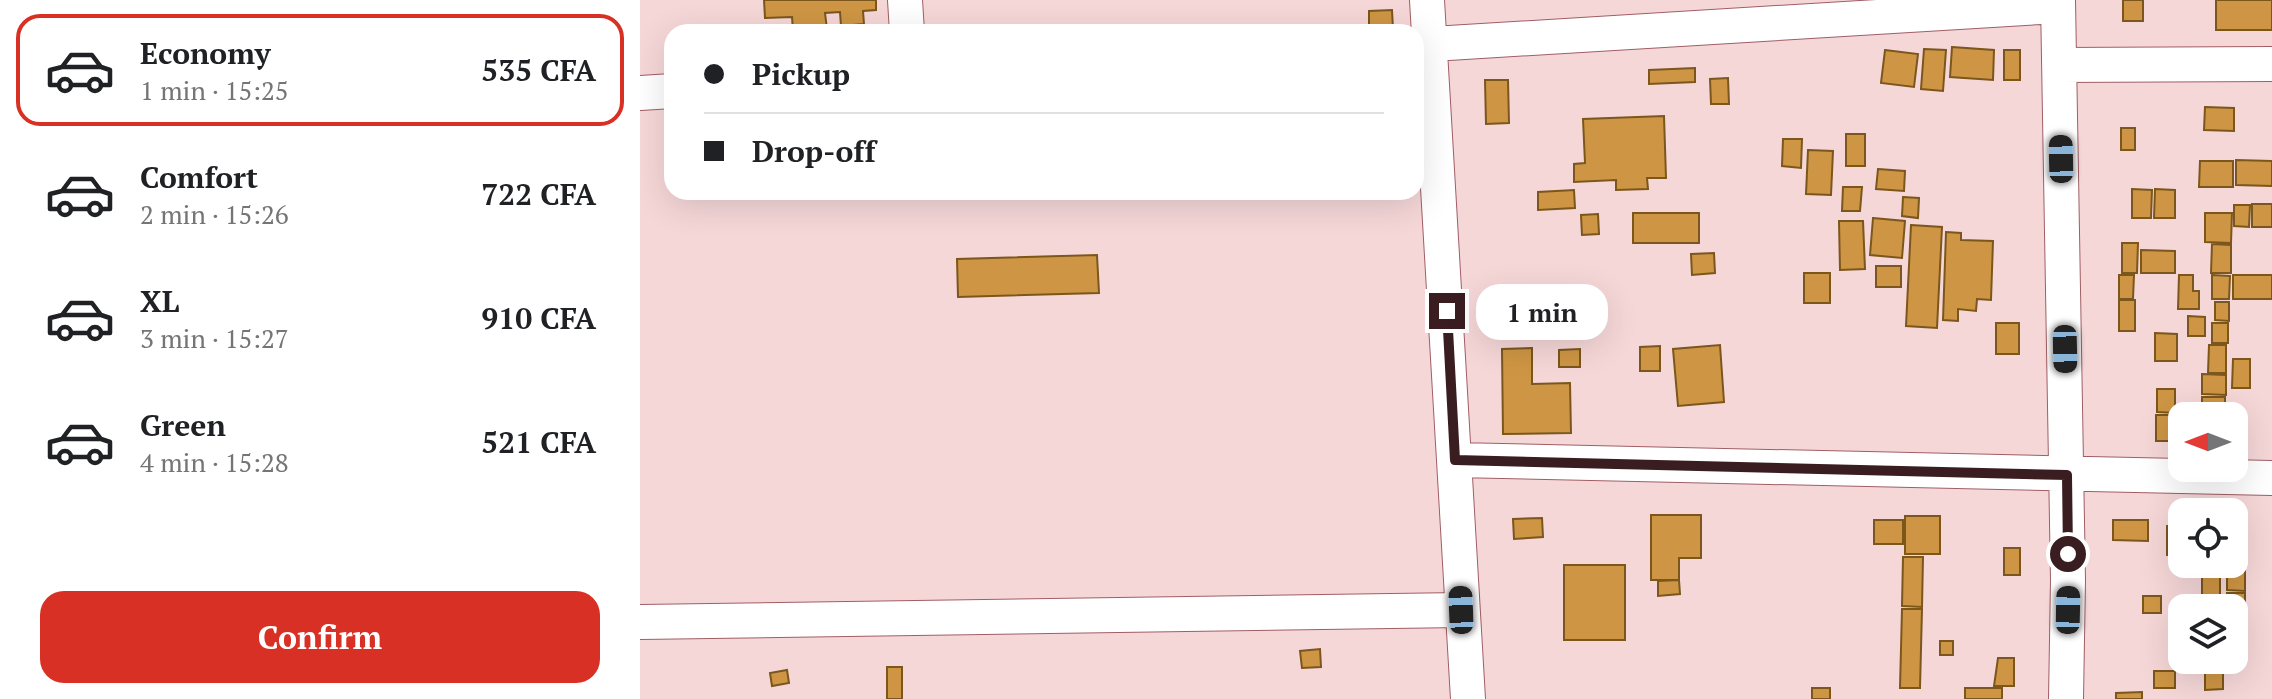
<!DOCTYPE html>
<meta charset="utf-8">
<style>
:root{--surface:#fff;--page:#f2f2f2;--text:#202124;--muted:#757577;--line:#e0e0e0;--accent:#d93025}
body{margin:0;font-family:"PT Serif",serif;background:var(--page);color:var(--text);height:100vh;display:flex;flex-direction:column;font-size:30px;white-space:nowrap}
*{box-sizing:border-box;margin:0}
p{font-size:26px;color:var(--muted)}
.icon{flex:none;width:44px;height:44px;fill:none;stroke:currentColor;stroke-width:2;stroke-linecap:round;stroke-linejoin:round}
.map{position:relative;flex:1;overflow:hidden}
.drawer{display:flex;flex-direction:column;background:var(--surface);width:640px}
.drawer>*{flex:none}
.guide{position:absolute;left:24px;top:24px;width:760px;height:176px;border-radius:24px;box-shadow:0 8px 32px #0002;display:grid;align-content:center;height:176px;padding:0 40px;background:var(--surface)}
.needle{width:52px;rotate:270deg}
.buttons{position:absolute;left:1528px;top:402px;display:grid;gap:16px}
.buttons a{display:grid;place-items:center;width:80px;height:80px;border-radius:16px;background:var(--surface);box-shadow:0 8px 32px #0002;font-size:40px}
.end{position:absolute;width:36px;height:36px;margin:-18px;border:10px solid #391d20;background:#fff;box-shadow:0 0 0 4px #fff}
.from{border-radius:50%}
.bubble{position:absolute;height:56px;border-radius:24px;background:var(--surface);box-shadow:0 8px 32px #0002;font-size:26px;font-weight:700;line-height:56px;text-align:center}
.car{position:absolute;width:24px;height:48px;margin:-24px -12px;border-radius:10px;box-shadow:0 0 6px 2px #0007;background:linear-gradient(#222 24%,#8ab4d8 0 40%,#222 0 76%,#8ab4d8 0 86%,#222 0)}
.guide b{display:flex;align-items:center;gap:28px;height:76px;font-size:30px}
.guide b+b{border-top:2px solid var(--line)}
.guide i{width:20px;height:20px;background:var(--text)}
ul{padding:14px 0 0;list-style:none}
li{display:flex;align-items:center;gap:24px;height:112px;margin:0 16px 12px;padding:0 24px;border:4px solid transparent;border-radius:24px}
li div{flex:1}
li b{display:block;font-size:30px}
li em{font-style:normal;font-weight:700}
li.on{border-color:var(--accent)}
li>.icon{width:72px;height:72px;stroke-width:1.5}
.action{display:flex;gap:16px;margin-top:auto;padding:16px 40px}
.action a{flex:1;height:92px;border-radius:24px;background:var(--accent);color:#fff;font-size:32px;font-weight:700;line-height:92px;text-align:center}
main{display:flex;flex:1;min-height:0}
.map>svg:first-child{display:block}
.building{fill:#ce9644;stroke:#7b561d;stroke-width:2}
.lines{fill:none;stroke-linecap:round;stroke-linejoin:round}
.street-casing{stroke:#a05e64;stroke-width:36}
.street{stroke:#fff;stroke-width:34}
.route{stroke:#391d20;stroke-width:10}
</style>
<main>
<section class="drawer">
<ul>
<li class="on"><svg class="icon" aria-label="car" viewBox="0 0 24 24"><path d="M5 17H2v-5l4-1 3-4h7l3 4 3 1v5h-3M9 17h6M6 11h13"/><circle cx="7" cy="17" r="2"/><circle cx="17" cy="17" r="2"/></svg><div><b>Economy</b><p>1 min · 15:25</p></div><em>535 CFA</em></li>
<li><svg class="icon" aria-label="car" viewBox="0 0 24 24"><path d="M5 17H2v-5l4-1 3-4h7l3 4 3 1v5h-3M9 17h6M6 11h13"/><circle cx="7" cy="17" r="2"/><circle cx="17" cy="17" r="2"/></svg><div><b>Comfort</b><p>2 min · 15:26</p></div><em>722 CFA</em></li>
<li><svg class="icon" aria-label="car" viewBox="0 0 24 24"><path d="M5 17H2v-5l4-1 3-4h7l3 4 3 1v5h-3M9 17h6M6 11h13"/><circle cx="7" cy="17" r="2"/><circle cx="17" cy="17" r="2"/></svg><div><b>XL</b><p>3 min · 15:27</p></div><em>910 CFA</em></li>
<li><svg class="icon" aria-label="car" viewBox="0 0 24 24"><path d="M5 17H2v-5l4-1 3-4h7l3 4 3 1v5h-3M9 17h6M6 11h13"/><circle cx="7" cy="17" r="2"/><circle cx="17" cy="17" r="2"/></svg><div><b>Green</b><p>4 min · 15:28</p></div><em>521 CFA</em></li>
</ul>
<div class="action"><a>Confirm</a></div>
</section>
<div class="map">
<svg width="1632" height="699" viewBox="0 0 1632 699">
<rect width="100%" height="100%" fill="#f6d7d8"/>
<path class="building" d="M124,0H236V10L223,11L224,24L201,26L200,12L185,13L187,29L153,31L152,17L125,18Z
M1483,0H1503V21H1483Z
M1576,0H1632V30H1576Z
M752,10L753,29L729,31V11Z
M1312,47L1354,50L1353,80L1310,77Z
M1284,49L1306,50L1303,91L1281,89Z
M1245,50L1278,54L1274,87L1241,83Z
M1364,50H1380V80H1364Z
M1055,68V82L1009,84V70Z
M1088,78L1089,104H1071L1070,79Z
M845,80H868L869,123L846,124Z
M1565,107L1594,108V131L1564,130Z
M1024,116L1026,178H1007L1008,189L976,190V180L934,182V164L945,163L943,119Z
M1481,128H1495V150H1481Z
M1206,134H1225V166H1206Z
M1143,139H1162L1161,168L1142,166Z
M1168,150L1193,151L1191,195L1166,194Z
M1596,160L1632,161V186L1596,185Z
M1560,161H1593V187H1559Z
M1238,169L1265,171L1264,191L1236,189Z
M1203,187H1222L1220,211H1202Z
M1492,189L1512,190L1511,218H1492Z
M1515,189L1535,190V218H1514Z
M934,190L935,208L898,210V192Z
M1263,197L1279,198L1278,218L1262,216Z
M1612,204H1632V227H1612Z
M1594,205H1610L1609,227L1594,226Z
M993,213H1059V243H993Z
M1565,213H1592L1591,243L1565,242Z
M958,214L959,234L942,235L941,215Z
M1233,218L1265,221L1262,258L1230,255Z
M1199,221H1223L1225,269L1200,270Z
M1271,225L1302,227L1297,328L1266,326Z
M1306,232L1321,233V240L1353,241L1351,300L1337,299L1336,311L1318,309V321L1303,320Z
M1482,243H1498L1497,273H1482Z
M1572,244L1591,245V273H1571Z
M1501,250L1535,251V273H1501Z
M1074,253L1075,273L1052,275L1051,254Z
M457,255L459,293L318,297L317,259Z
M1236,266H1261V287H1236Z
M1164,273H1190V303H1164Z
M1479,275H1494L1493,299H1479Z
M1539,275H1553V291H1559V309H1538Z
M1572,275L1590,276L1589,299H1572Z
M1593,275H1632V299H1593Z
M1479,300H1495V331H1479Z
M1575,302H1589V321L1575,320Z
M1548,316L1565,317V336H1548Z
M1356,323H1379V354H1356Z
M1572,323H1588V343H1572Z
M1515,333L1537,334V361H1515Z
M1080,345L1084,402L1038,406L1033,349Z
M1569,345H1586V373H1568Z
M1020,346V371H1000V347Z
M892,348V384L930,383L931,433L863,434L862,349Z
M940,349V367H919V350Z
M1593,359H1610V388H1592Z
M1562,374L1586,375V395L1562,394Z
M1517,389H1535V413L1517,412Z
M1562,397H1585V416H1562Z
M1516,415H1535V441H1516Z
M1011,515H1061V558H1039V580H1011Z
M1265,516H1300V554H1265Z
M902,518L903,537L874,539L873,519Z
M1234,520H1263V544H1234Z
M1473,520H1508V541L1473,540Z
M1527,526H1542V555H1527Z
M1364,548H1380V575H1364Z
M1594,549H1601V564H1605V591L1587,590V564H1594Z
M1263,557H1283L1282,607L1262,606Z
M924,565H985V640H924Z
M1562,577H1580V597H1562Z
M1039,580L1040,594L1018,596V581Z
M1587,593H1605V620H1594V608H1587Z
M1503,596H1521V613H1503Z
M1262,609H1282L1280,688H1260Z
M1300,641H1313V655H1300Z
M680,649L681,667L662,668L660,651Z
M1358,658H1374V686H1354Z
M1565,660H1583V689L1565,690Z
M247,667H262V699H247Z
M147,670L149,683L132,686L130,673Z
M1514,671H1535V688H1514Z
M1172,688H1190V699H1172Z
M1325,688H1362V699H1325Z
M1502,692V699H1476V693Z"/>
<g class="lines">
<g class="street-casing">
<path id="street" d="M265,0L267,32
M787,0L828,699
M1418,0L1428,580L1426,699
M776,45L1418,6
M1420,65L1632,64
M0,93L32,91
M815,460L1632,478
M0,622L821,610"/>
</g>
<use href="#street" class="street"/>
</g>
<g class="lines">
<path class="route" d="M807,311L815,460L1427,475L1428,554"/>
</g>
</svg>
<div class="buttons">
<a><svg class="needle" viewBox="-14 -14 28 28"><path d="M0-13l5 13h-10z" fill="#e53935"/><path d="M0 13l5-13h-10z" fill="#757577"/></svg></a>
<a><svg class="icon" aria-label="locate" viewBox="0 0 24 24"><circle cx="12" cy="12" r="6"/><path d="M12 2v4M12 18v4M2 12h4M18 12h4"/></svg></a>
<a><svg class="icon" aria-label="layers" viewBox="0 0 24 24"><path d="M12 4l9 5-9 5-9-5zM3 14l9 5 9-5"/></svg></a>
</div>
<i class="end from" style="left:1428px;top:554px"></i>
<i class="end" style="left:807px;top:311px"></i>
<div class="bubble" style="left:836px;top:284px;width:132px">1 min</div>
<i class="car" style="left:1421px;top:159px;rotate:359deg"></i>
<i class="car" style="left:1425px;top:349px;rotate:179deg"></i>
<i class="car" style="left:821px;top:610px;rotate:358deg"></i>
<i class="car" style="left:1428px;top:610px;rotate:1deg"></i>
<div class="guide">
<b><i class="from"></i>Pickup</b>
<b><i></i>Drop-off</b>
</div>
</div>
</main>
